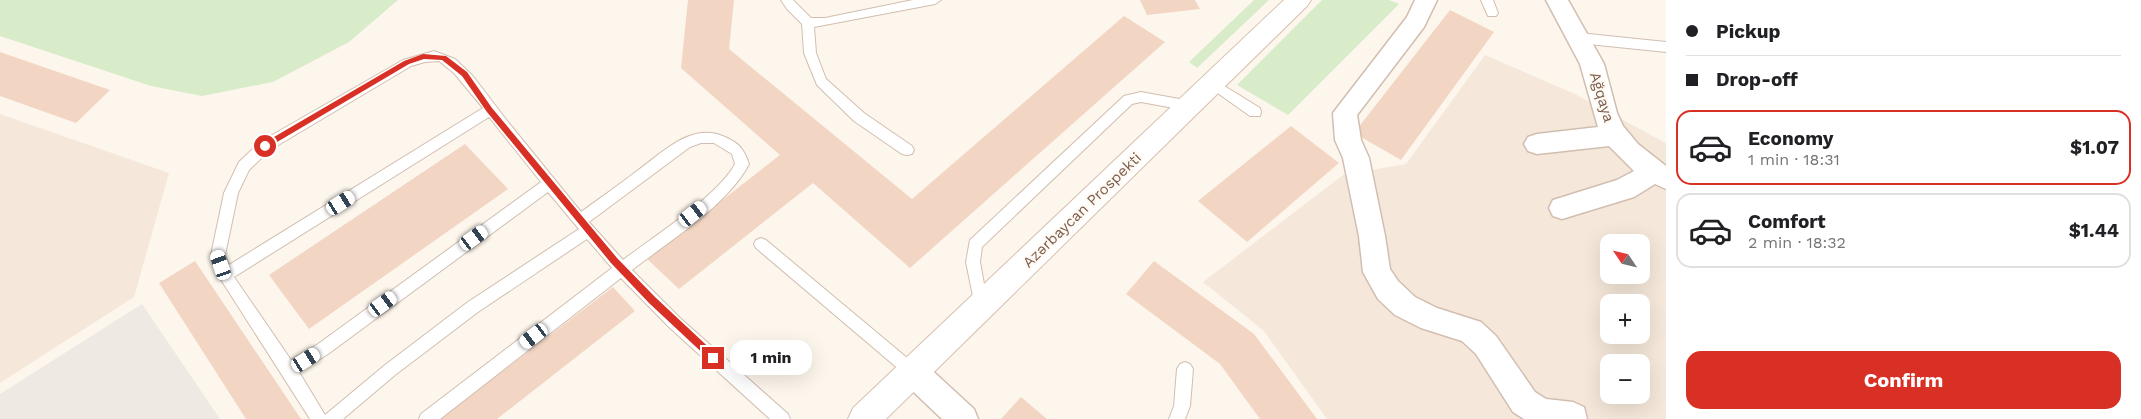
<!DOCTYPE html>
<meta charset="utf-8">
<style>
:root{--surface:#fff;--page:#f6f6f6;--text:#202124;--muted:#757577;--line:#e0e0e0;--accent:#d93025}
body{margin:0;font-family:"Work Sans",sans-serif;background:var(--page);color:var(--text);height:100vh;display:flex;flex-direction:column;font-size:19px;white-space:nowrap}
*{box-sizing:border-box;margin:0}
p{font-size:16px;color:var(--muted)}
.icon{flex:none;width:28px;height:28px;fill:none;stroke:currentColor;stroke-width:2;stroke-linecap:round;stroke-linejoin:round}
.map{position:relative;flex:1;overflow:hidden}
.sheet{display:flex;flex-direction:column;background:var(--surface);width:475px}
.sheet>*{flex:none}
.guide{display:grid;align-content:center;height:110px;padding:0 20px;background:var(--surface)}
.needle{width:32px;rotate:305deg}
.tools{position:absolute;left:1600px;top:234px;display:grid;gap:10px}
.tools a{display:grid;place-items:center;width:50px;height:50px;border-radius:10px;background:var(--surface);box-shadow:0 5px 20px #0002;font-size:25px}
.end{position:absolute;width:22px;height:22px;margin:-11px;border:6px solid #d93025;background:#fff;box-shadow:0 0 0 2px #fff}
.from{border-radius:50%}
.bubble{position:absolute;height:35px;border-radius:15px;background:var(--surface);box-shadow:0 5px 20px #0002;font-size:16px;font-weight:700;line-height:35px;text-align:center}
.car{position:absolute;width:15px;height:30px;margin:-15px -8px;border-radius:6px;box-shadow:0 0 4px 1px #0007;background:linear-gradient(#fff 24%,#345 0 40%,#fff 0 76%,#345 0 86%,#fff 0)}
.guide b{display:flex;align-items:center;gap:18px;height:48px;font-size:19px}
.guide b+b{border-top:1px solid var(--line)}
.guide i{width:12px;height:12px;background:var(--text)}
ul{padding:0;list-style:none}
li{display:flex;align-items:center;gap:15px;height:75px;margin:0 10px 8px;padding:0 10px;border:2px solid var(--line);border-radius:15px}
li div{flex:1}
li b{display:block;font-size:19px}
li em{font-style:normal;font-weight:700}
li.selected{border-color:var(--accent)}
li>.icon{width:45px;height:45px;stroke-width:1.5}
.primary-button{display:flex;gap:10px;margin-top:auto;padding:10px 20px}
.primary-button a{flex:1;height:58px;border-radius:15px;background:var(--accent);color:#fff;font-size:20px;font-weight:700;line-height:58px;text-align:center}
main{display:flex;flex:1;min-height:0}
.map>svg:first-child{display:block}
.residential{fill:#f5e8da;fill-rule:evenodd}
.industrial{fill:#efe9e4}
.green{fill:#d8ecc9}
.building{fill:#f3d5c3}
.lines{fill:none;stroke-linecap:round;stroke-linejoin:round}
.lane-casing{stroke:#d1beb0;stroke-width:2}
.street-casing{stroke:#d1beb0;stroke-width:3}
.secondary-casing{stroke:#d6c0b0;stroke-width:2}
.lane{fill:#fff;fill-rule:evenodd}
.street{fill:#fff;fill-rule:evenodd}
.secondary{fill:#fff;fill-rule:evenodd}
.route{fill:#d93025}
.labels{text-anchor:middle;stroke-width:4.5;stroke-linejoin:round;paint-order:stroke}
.street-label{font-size:15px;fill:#7a5c4d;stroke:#fffaf3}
</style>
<main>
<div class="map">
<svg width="1666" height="419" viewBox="0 0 1666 419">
<rect width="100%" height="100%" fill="#fdf6ec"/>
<path class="residential" d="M1485,55L1575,94L1666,143V419H1327L1264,331L1203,282L1343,175L1406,164ZM1609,242H1641V275H1609ZM1609,302H1641V335H1609ZM1609,362H1641V395H1609Z
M0,114L169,173L134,297L0,383Z"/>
<path class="industrial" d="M142,304L220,419H0V394Z"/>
<path class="green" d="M0,0H398L349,42L273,82L202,96L151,86L0,36Z
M1254,0H1269L1197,68L1189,62Z
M1322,0H1389L1399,4L1288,115L1237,85Z"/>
<path class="building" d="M688,0H734L729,49L912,199L1124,16L1165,42L910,268L813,183L679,289L647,259L780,155L681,68Z
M1140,0H1195L1200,9L1147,15Z
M1450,10L1494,32L1401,160L1354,133Z
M0,52L110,90L76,123L0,96Z
M1291,126L1339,163L1247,242L1198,201Z
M465,144L508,189L309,329L269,275Z
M195,261L301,419H246L159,283Z
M1154,261L1254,334L1317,419H1260L1220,364L1126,294Z
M613,287L635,311L497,419H440Z
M1021,397L1047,419H1001Z"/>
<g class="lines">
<g class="lane-casing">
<path id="lane" d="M781,0H793L811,18H825L913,0H941L935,4L814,27L816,53L826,79L864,113L912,146L914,150L912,154L907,155L902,154L854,121L817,85L804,53L802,24L787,9Z
M1481,0H1493L1498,13L1496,16H1488Z
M1579,33L1666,42V52L1579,43L1575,41L1573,38L1575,35Z
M434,51L455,59L472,75L508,122L581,212C600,198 619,185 637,171C662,153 692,121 725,137C739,143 744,149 749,164C728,205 668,242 632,270L680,318L788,414L790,419H770L669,327L621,278L440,419H419L421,414L612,268L587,239L478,312L395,375L343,419H310L218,275L211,255L224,193L239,162L260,142L403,60ZM439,61L454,73L483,108L229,265L225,255L238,193L249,170L270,150L411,66L425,62ZM489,117L541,182L318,344L291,360L234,277ZM701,143H714L732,154L735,164C718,196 653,237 623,260L589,222L690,147ZM548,192L579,229L468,302L385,365L325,415L299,372L328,354Z
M1213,79L1260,108L1261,112L1260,116H1250L1209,87L1207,84L1209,81Z
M1141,92L1190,101L1195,102L1196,106L1195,110L1190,111L1141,102L1132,104L982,247L980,262L988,306L986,311L981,313L976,311L966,262L970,240L1124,96Z
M761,238L766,240L918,367L921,372L918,377L913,379L908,377L756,248L754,244L756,240Z
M1185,362L1190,364L1193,369L1190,406L1185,419H1169L1174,406L1177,369L1180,364Z"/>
</g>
<g class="street-casing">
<path id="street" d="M1415,0H1437L1424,27L1357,115L1361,140L1369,158L1385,236L1390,269L1398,281L1415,297L1437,308L1481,322L1496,336L1535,392L1546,399L1573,402L1584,407L1587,419H1524L1513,412L1476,354L1462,341L1421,328L1395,315L1378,299L1363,272L1359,236L1343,158L1335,140L1333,113L1407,17Z
M1546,0H1568L1604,64L1617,113L1623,126L1638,144L1666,166V189L1655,184L1634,197L1562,219L1553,216L1549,208L1553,200L1617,180L1634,171L1609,146L1537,154L1528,151L1524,144L1528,137L1537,134L1598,127L1580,64Z
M913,358L923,362L974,409L978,419H942L903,382L898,372L903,362Z"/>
</g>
<g class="secondary-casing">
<path id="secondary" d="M1284,0H1311L1307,6L886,419H848L853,408Z"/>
</g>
<use href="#lane" class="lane"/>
<use href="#street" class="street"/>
<use href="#secondary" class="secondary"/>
</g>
<path class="route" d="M423,54L446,56L467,72L492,108L617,258L655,297L717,355V360H710L649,303L611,263L487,112L462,76L442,60L424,59L409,64L267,148H262V144L404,61Z"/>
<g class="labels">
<g class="street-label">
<text transform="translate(1602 97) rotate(73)" y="5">Ağqaya</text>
<text transform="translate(1082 210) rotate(-44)" y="5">Azərbaycan Prospekti</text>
</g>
</g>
</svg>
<div class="tools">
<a><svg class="needle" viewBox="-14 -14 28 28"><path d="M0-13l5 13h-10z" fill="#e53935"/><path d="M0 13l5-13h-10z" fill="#757577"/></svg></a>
<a>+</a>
<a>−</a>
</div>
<i class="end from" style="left:265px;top:146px"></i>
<i class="end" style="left:713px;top:358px"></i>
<div class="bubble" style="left:730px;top:340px;width:82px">1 min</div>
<i class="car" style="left:341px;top:203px;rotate:58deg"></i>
<i class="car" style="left:693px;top:214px;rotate:52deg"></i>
<i class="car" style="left:474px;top:238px;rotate:54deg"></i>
<i class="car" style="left:221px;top:265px;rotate:341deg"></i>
<i class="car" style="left:383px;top:304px;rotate:54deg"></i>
<i class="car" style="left:534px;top:336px;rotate:233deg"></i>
<i class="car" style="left:306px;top:360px;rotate:57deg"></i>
</div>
<section class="sheet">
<div class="guide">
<b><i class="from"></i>Pickup</b>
<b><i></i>Drop-off</b>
</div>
<ul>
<li class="selected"><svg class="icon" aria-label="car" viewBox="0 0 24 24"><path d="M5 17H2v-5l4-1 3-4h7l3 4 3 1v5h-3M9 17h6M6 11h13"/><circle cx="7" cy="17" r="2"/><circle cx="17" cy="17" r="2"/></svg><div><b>Economy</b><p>1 min · 18:31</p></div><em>$1.07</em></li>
<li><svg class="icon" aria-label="car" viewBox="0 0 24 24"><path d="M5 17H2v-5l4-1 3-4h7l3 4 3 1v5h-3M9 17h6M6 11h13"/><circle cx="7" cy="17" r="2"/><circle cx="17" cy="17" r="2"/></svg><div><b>Comfort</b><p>2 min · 18:32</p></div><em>$1.44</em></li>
</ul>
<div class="primary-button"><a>Confirm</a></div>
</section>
</main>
